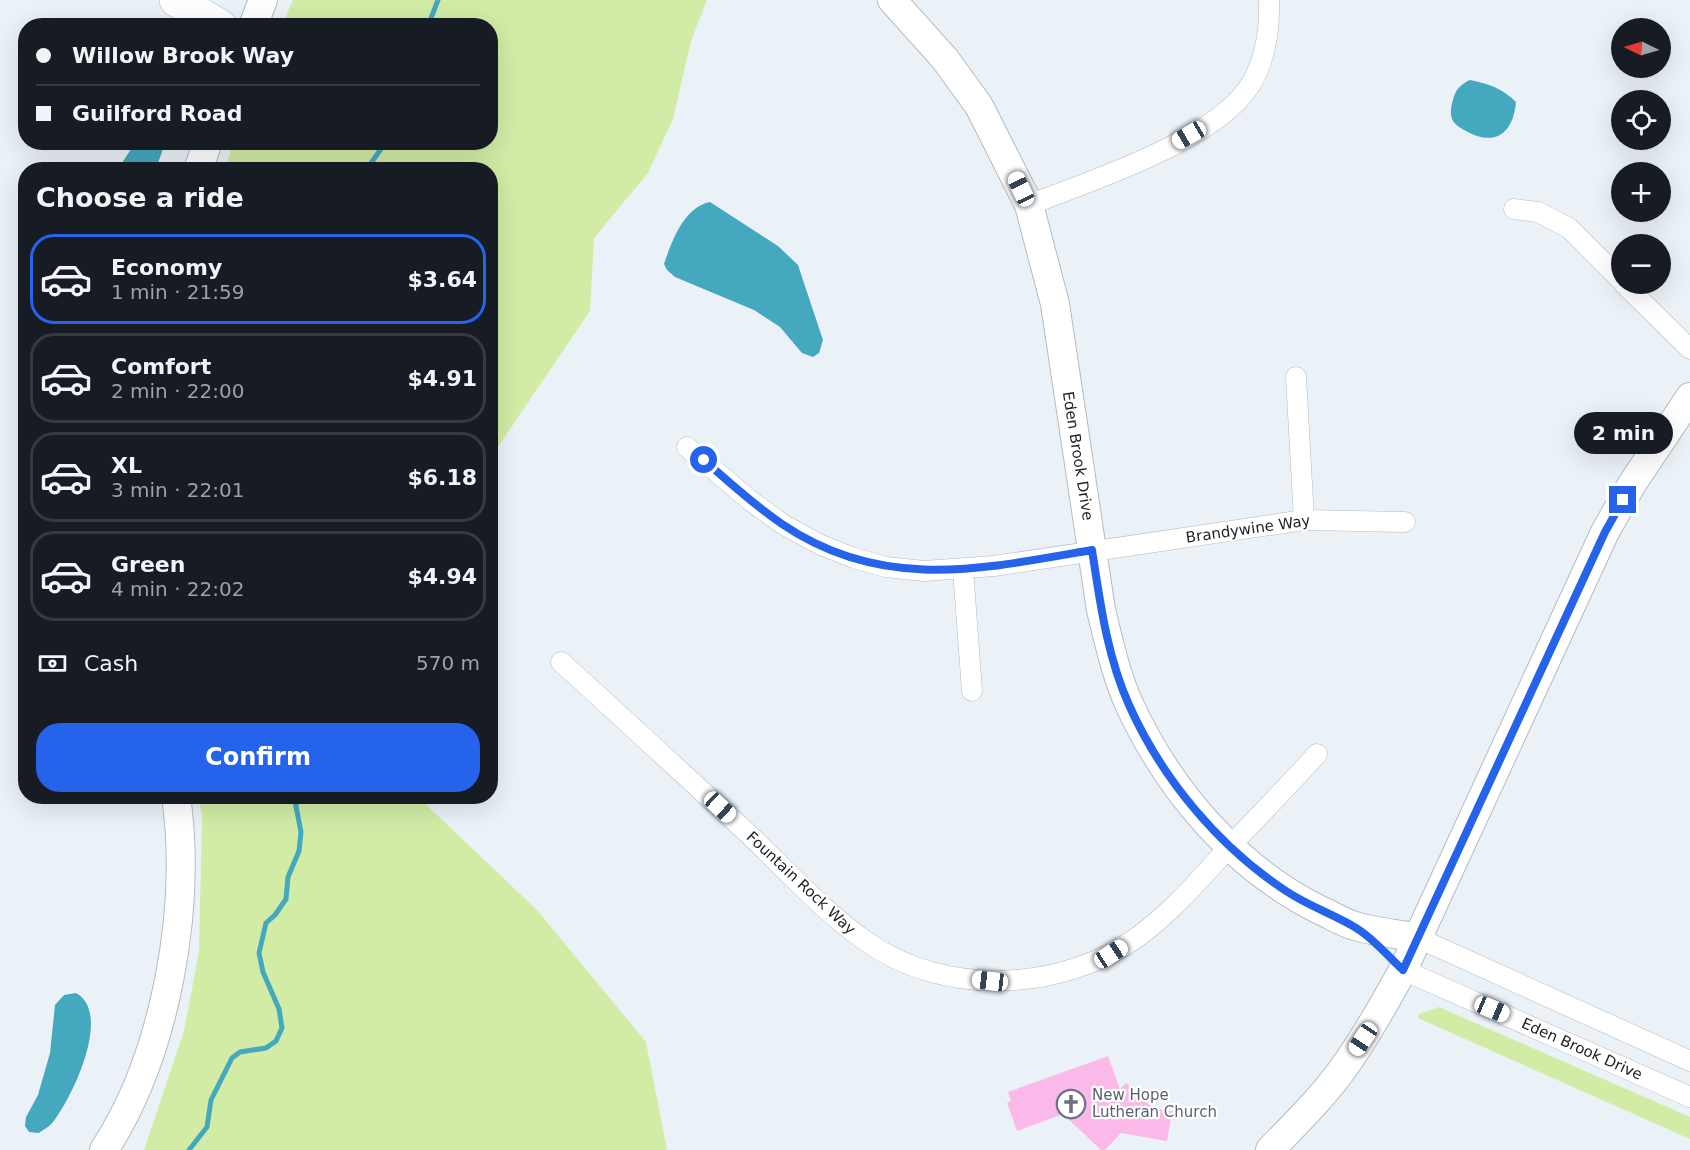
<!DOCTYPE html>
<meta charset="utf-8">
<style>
:root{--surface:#171b24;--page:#242831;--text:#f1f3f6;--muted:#9ea1a6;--line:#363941;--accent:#2563eb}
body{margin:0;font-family:"DejaVu Sans",sans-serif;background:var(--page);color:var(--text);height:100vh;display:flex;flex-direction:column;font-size:22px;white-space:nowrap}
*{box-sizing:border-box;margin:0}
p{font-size:20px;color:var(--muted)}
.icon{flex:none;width:33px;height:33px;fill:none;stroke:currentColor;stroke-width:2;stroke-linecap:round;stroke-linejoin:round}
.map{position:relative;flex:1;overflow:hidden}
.sheet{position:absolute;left:18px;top:162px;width:480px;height:642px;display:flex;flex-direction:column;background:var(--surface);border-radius:24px;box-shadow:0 6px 24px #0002}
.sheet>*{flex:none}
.hud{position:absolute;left:18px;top:18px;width:480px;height:132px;border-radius:24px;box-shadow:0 6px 24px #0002;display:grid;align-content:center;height:132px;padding:0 18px;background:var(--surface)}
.needle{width:39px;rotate:275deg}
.buttons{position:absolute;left:1611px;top:18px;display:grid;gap:12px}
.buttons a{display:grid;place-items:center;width:60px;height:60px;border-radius:50%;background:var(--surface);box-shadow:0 6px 24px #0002;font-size:30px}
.end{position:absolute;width:27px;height:27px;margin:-14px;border:8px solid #2563eb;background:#fff;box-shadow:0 0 0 3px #fff}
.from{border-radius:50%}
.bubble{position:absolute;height:42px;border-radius:21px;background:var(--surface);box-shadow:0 6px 24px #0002;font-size:20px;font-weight:600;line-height:42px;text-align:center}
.car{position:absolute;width:18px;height:36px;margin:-18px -9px;border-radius:8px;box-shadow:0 0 4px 2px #0007;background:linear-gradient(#fff 24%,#345 0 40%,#fff 0 76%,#345 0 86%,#fff 0)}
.hud b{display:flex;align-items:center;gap:21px;height:57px;font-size:22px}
.hud b+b{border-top:2px solid var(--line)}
.hud i{width:15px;height:15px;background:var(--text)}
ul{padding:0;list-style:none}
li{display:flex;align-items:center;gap:18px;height:90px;margin:0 12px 9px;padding:0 6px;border:3px solid var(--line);border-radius:24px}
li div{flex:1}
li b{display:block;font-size:22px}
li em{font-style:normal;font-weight:600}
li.on{border-color:var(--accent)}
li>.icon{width:54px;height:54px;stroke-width:1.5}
h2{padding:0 18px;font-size:27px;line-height:72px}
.pay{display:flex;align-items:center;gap:15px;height:66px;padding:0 18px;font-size:22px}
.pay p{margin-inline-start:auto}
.action{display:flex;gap:12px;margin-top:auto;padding:12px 18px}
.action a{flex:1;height:69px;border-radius:24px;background:var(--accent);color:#fff;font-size:24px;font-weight:600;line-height:69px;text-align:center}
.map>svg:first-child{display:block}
.green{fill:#d2eca6}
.water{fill:#44a8bf}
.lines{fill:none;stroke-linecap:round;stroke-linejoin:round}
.stream{stroke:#44a8bf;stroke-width:5}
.building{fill:#fab9e9}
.street-casing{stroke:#b5bbc1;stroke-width:21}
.secondary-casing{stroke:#b5bbc1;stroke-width:30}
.highway-casing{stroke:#b5bbc1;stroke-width:34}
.street{stroke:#fff;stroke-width:20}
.secondary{stroke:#fff;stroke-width:28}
.highway{stroke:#fff;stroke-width:33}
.route{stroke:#2563eb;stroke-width:8}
.labels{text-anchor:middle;stroke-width:4.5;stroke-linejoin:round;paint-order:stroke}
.street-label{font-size:15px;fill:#1d2022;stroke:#fff}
.worship-label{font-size:15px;fill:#5b616d;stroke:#fff;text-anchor:start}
</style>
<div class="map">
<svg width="1690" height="1150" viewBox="0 0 1690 1150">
<rect width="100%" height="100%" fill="#ebf2f7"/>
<path class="green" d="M293,0H707L691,41L673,119L648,173L594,238L590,311L491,457L490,170L225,169L233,143L490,142V26L282,25Z
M199,797H418L537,910L646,1042L667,1150H144L184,1031L199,951L202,817Z
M1439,1007L1690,1117V1139L1418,1018L1419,1014Z"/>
<path class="water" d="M1470,80C1489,84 1502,88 1516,102C1513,134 1495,147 1466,131C1460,128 1454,124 1452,119C1450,113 1451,106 1453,100C1455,90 1461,84 1470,80Z
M135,143H165L156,169H118Z
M710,202L778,246L798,265L823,340L819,353L813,357L802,353L780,327L754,310L675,277L667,270L664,264C672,241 684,207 710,202Z
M76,993C113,1013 72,1098 53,1122C50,1126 43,1130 39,1133L29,1132L25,1126L26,1117L38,1095L50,1053L55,1005L64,995Z"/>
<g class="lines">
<path class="stream" d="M428,26L438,0
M366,170L386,142
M189,1150L207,1127L211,1100L232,1058L240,1052L266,1048L276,1041L282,1028L279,1009L263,972L259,953L266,923L275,915L286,899L288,877L299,851L301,832L294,796"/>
</g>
<path class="building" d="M1108,1056L1120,1089L1126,1083L1153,1108L1172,1111L1167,1141L1121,1133L1105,1150H1101L1063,1114L1017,1131L1007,1103L1011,1101L1008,1092Z"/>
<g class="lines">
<g class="street-casing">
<path id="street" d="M1029,205C1090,181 1216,141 1251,84C1266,58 1270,29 1269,0
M1514,209L1538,212L1569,228L1622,281
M1624,284L1690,349
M1296,377L1304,520
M687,447L752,502L784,525L821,545L854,558L886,567L924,571L994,566L1304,520L1405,522
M963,569L972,691
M561,662C622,717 682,773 742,828C783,866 821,910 867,942C945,997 1063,992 1139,936C1174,910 1202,877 1231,845C1260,815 1289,785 1317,754
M1418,938L1690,1061
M1403,970L1690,1097"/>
</g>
<g class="secondary-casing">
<path id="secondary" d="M892,0L945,59L979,106L1029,205L1055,304L1101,610C1109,642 1116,676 1130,706C1170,792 1236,869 1322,911C1333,916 1344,923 1355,926C1375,932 1397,934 1418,938
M253,26L263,0
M198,170L208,142
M104,1150C166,1055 192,908 176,796
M1270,1150C1295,1124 1321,1099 1342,1070C1365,1038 1384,1004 1403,970L1605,532L1632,484L1690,397"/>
</g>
<g class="highway-casing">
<path id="highway" d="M176,0L220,26"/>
</g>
<use href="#street" class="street"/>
<use href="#secondary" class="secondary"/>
<use href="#highway" class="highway"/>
</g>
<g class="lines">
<path class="route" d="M704,460C729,482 754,505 782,524C882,592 982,569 1092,550C1100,602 1107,656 1129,705C1162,779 1219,847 1286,891C1307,905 1330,913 1351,925C1370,935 1387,955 1403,970L1605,532L1623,500"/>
</g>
<defs>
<g id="church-ring" transform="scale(1.5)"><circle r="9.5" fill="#fff" stroke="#6b7280" stroke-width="1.5"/><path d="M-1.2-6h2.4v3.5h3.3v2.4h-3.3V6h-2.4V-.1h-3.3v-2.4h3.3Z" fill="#6b7280"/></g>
</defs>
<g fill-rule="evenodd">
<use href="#church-ring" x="1071" y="1104"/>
</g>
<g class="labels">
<g class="street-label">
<text transform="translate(1078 456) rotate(81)" y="5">Eden Brook Drive</text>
<text transform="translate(1248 529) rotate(-8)" y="5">Brandywine Way</text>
<text transform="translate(801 883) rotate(43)" y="5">Fountain Rock Way</text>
<text transform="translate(1582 1049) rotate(24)" y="5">Eden Brook Drive</text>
</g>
<g class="worship-label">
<text x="1092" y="1100">New Hope<tspan x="1092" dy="17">Lutheran Church</tspan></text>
</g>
</g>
</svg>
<div class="buttons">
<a><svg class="needle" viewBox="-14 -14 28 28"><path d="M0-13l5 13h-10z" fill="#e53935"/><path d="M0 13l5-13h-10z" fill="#9ea1a6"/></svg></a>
<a><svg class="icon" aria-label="locate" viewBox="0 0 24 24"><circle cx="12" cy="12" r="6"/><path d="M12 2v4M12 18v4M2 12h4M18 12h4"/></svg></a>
<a>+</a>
<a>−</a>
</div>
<i class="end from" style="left:704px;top:460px"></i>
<i class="end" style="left:1623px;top:500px"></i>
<div class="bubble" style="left:1574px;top:412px;width:99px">2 min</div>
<i class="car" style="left:1189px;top:135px;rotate:240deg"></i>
<i class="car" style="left:1021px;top:189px;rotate:335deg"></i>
<i class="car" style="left:720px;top:807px;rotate:133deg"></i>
<i class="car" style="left:1111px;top:954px;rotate:57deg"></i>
<i class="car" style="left:990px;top:981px;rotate:277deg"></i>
<i class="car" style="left:1492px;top:1009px;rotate:113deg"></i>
<i class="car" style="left:1363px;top:1039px;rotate:214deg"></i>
<div class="hud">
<b><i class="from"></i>Willow Brook Way</b>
<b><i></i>Guilford Road</b>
</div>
<section class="sheet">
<h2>Choose a ride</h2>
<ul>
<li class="on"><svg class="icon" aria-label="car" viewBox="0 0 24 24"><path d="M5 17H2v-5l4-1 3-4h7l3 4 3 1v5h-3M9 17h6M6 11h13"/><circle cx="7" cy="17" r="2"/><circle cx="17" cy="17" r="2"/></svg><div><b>Economy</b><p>1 min · 21:59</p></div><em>$3.64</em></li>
<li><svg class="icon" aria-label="car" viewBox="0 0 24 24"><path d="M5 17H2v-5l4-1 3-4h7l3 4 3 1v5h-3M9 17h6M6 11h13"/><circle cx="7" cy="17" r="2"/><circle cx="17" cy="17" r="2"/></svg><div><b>Comfort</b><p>2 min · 22:00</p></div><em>$4.91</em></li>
<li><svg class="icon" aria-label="car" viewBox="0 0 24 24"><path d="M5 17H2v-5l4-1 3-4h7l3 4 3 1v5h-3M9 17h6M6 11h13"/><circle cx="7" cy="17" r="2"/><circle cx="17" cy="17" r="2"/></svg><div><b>XL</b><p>3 min · 22:01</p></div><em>$6.18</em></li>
<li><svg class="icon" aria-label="car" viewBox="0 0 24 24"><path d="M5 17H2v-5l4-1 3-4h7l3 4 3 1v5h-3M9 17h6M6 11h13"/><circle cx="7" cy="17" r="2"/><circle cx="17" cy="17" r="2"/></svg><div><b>Green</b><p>4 min · 22:02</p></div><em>$4.94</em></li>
</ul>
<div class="pay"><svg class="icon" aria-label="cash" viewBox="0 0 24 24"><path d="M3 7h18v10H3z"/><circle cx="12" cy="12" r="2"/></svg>Cash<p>570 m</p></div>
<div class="action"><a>Confirm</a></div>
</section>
</div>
